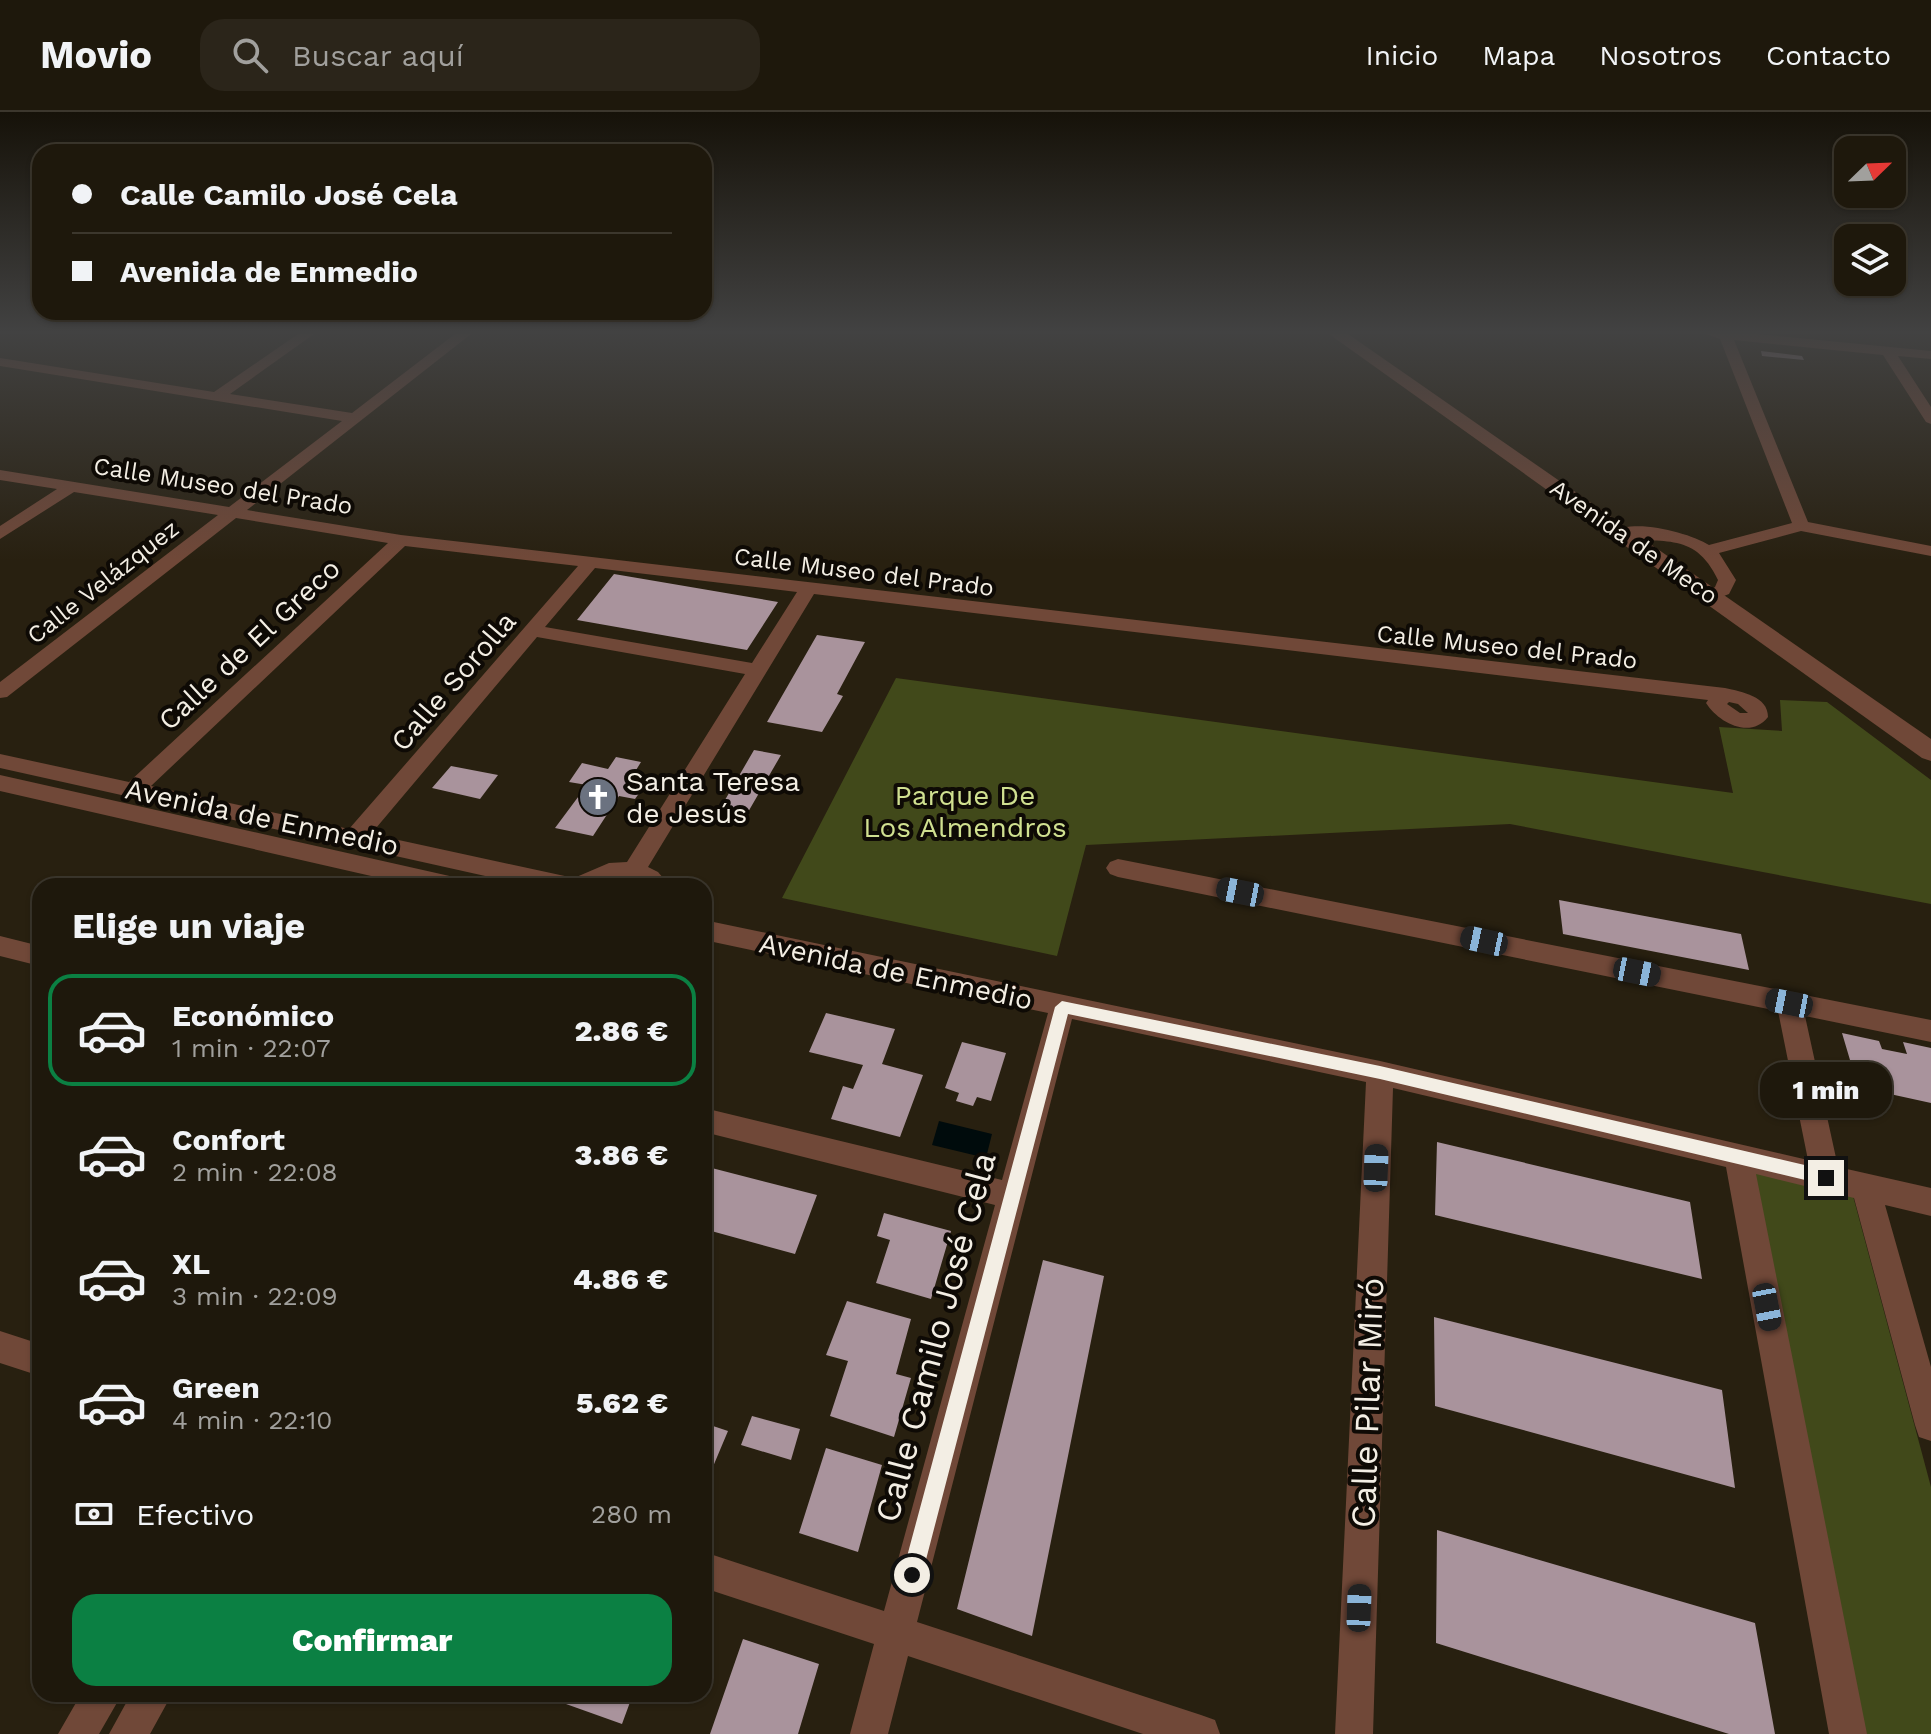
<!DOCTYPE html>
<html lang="es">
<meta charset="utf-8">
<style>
:root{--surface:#1e180c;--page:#2b251a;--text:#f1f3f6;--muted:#a1a09d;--line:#3c372d;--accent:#0b8043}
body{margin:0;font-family:"Work Sans",sans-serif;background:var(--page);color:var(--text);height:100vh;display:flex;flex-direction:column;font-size:30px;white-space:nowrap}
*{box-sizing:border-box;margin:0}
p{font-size:26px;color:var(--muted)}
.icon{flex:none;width:44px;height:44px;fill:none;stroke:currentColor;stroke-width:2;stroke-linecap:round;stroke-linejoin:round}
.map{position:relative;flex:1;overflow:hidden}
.drawer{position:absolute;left:32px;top:766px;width:680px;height:824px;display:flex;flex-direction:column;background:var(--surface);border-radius:24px;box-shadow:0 2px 6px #0004,0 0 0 2px var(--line)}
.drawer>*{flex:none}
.guide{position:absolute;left:32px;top:32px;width:680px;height:176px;border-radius:24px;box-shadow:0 2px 6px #0004,0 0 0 2px var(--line);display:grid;align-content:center;height:176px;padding:0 40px;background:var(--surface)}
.needle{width:52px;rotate:67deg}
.controls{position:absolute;left:1834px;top:24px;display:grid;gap:16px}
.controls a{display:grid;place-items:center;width:72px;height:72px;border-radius:16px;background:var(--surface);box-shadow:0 2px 6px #0004,0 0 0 2px var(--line);font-size:40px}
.end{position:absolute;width:36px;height:36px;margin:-18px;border:10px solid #f3eee4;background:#111;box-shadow:0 0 0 4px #111}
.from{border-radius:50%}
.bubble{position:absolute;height:56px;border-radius:24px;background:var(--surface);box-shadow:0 2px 6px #0004,0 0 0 2px var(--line);font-size:26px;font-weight:800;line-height:56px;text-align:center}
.car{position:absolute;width:24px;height:48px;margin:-24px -12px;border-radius:10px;box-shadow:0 0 6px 2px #0007;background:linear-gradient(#222 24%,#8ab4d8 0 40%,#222 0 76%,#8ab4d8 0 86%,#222 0)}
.guide b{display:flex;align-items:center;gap:28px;height:76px;font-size:30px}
.guide b+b{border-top:2px solid var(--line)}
.guide i{width:20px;height:20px;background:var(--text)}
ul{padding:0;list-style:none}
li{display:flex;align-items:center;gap:24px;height:112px;margin:0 16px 12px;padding:0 24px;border:4px solid transparent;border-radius:24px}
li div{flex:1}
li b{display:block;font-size:30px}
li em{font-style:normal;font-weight:800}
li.selected{border-color:var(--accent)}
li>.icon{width:72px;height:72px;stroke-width:1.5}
h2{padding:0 40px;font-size:36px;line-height:96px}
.pay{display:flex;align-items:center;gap:20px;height:88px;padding:0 40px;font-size:30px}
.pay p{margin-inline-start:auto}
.button{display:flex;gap:16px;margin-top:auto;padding:16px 40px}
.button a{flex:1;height:92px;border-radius:24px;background:var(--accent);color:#fff;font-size:32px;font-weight:800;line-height:92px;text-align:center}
header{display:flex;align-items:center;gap:48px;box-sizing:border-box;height:112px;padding:0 40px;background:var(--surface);border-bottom:2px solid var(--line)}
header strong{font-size:38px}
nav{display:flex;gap:44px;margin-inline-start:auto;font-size:28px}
.search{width:560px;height:72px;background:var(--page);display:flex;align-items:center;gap:20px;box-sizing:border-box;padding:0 28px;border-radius:24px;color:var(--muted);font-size:30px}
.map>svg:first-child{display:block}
.green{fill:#41491a}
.water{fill:#000b0c}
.building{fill:#a9939c}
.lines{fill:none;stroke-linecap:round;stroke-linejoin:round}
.minor{fill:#704838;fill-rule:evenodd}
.tertiary{fill:#704838;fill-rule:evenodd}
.route{fill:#f3eee4}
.labels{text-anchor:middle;stroke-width:8;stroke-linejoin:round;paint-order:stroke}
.far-street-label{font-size:24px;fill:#f3eee4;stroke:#0e0a05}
.street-label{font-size:28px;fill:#f3eee4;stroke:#0e0a05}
.poi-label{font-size:28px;fill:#f3eee4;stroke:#0e0a05;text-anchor:start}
.park-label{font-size:28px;fill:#d0e090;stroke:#0e0a05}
.near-street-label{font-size:34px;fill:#f3eee4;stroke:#0e0a05}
</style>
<header>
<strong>Movio</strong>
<div class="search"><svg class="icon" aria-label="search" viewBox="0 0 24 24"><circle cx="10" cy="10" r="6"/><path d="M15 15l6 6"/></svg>Buscar aquí</div>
<nav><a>Inicio</a><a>Mapa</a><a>Nosotros</a><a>Contacto</a></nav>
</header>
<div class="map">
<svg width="1931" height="1622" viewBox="0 0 1931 1622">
<rect width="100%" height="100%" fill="#282010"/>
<path class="green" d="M896,566L1733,681L1719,615L1782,619L1780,588L1827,590L1931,668V792L1510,712L1086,733L1057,844L782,786Z
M1750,1058L1853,1084L1931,1375V1622H1865Z"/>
<path class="water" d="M939,1009L992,1022L986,1046L932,1033Z"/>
<path class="building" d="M1761,239L1802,244L1804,248L1762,244Z
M614,462L778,490L747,538L577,508Z
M817,523L865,530L837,582L843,584L822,620L767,610Z
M754,638L781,643L744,707L718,700Z
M616,645L641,650L633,663L650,666L635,687L619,684L593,724L555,716L587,673L569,670L582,651L608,657Z
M451,654L498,663L480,687L432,676Z
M1559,788L1741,822L1749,858L1563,822Z
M826,901L895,917L882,952L923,963L900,1025L831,1007L843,974L853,977L863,953L809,940Z
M1842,921L1879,929L1882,937L1907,942L1903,930L1931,936V991L1858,975Z
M962,930L1006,941L991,989L977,985L973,994L956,989L959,981L945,976Z
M1437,1030L1690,1090L1702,1167L1435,1103Z
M704,1054L817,1083L795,1142L704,1117Z
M884,1101L951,1119L931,1187L876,1171L890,1128L877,1124Z
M1043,1148L1104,1164L1032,1524L957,1497Z
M847,1189L911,1207L896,1262L911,1266L894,1325L830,1304L848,1249L826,1243Z
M1434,1205L1722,1278L1735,1376L1435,1294Z
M752,1304L800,1317L791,1348L741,1333Z
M704,1311L728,1319L704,1376Z
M826,1336L882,1353L858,1440L799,1421Z
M1437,1418L1755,1511L1775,1622H1729L1436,1531Z
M743,1527L819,1552L798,1622H710Z
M538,1582H633L622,1612Z"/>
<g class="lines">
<path class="minor" d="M298,222H314L230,282L352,301L455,222H471L247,398L401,423L1725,576C1742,580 1768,584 1768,605C1750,628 1718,610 1706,591L1708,588L814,482L648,755L658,760L670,774H643L634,768L620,767L598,774H530L0,656V642L129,670L388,431L236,406L7,585L0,586V570L218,403L74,380L0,427V414L57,377L0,368V358L229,395L342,309L0,254V246L214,280ZM405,434L578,454L349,717L151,674ZM595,456L797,480L752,551L545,515ZM537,525L745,562L627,750L609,751L574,766L371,722ZM1729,590L1738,592L1748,601H1740L1727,592Z
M1706,222H1757L1931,239V247L1898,244L1931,295V312L1926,310L1883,243L1734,228L1808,410L1931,434V444L1801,419L1719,441L1736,468L1729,482L1711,489L1702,484L1715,475L1718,468C1694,416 1658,434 1616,425L1613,421C1631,405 1690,421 1709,433L1792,411L1720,227Z
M0,663L454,765L462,768L466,774H415L0,679Z
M1118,747L1931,908V930L1805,904L1838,1055L1931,1076V1104L1885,1093L1931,1255V1329L1919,1325L1915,1313L1854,1086L1756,1062L1867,1622H1829L1726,1055L1393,976L1373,1622H1335L1366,970L1072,907L917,1510L1201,1603L1215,1608L1220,1622H1143L908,1544L888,1622H850L874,1532L704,1476V1440L884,1499L995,1093L704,1020V996L1002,1068L1048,901L704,828V808L1380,949L1808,1048L1778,899L1118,765L1110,762L1106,756L1110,750Z
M0,824L40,834V854L0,844Z
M0,1219L40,1232V1264L0,1251Z
M81,1582H122L99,1622H58Z
M131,1582H172L150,1622H109Z"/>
<path class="tertiary" d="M1329,222H1348L1931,627V649L1922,646Z"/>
</g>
<linearGradient id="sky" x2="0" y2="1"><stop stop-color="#161209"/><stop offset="0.49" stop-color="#424242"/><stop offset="1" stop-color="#424242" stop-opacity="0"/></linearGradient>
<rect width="1931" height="449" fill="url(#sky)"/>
<path class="route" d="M1062,889L1380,954L1826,1058L1833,1066L1826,1073L1380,967L1068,902L922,1463L919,1470L912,1473L905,1470L902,1463L1055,895Z"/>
<defs>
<g id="church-disc" transform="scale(2)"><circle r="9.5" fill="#6b7280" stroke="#0e0a05"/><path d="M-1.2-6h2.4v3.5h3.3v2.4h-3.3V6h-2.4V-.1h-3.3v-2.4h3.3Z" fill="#fff"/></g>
</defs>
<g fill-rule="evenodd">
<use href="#church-disc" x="598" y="685"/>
</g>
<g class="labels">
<g class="far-street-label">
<text transform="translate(223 374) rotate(9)" y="8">Calle Museo del Prado</text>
<text transform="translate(1634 430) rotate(35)" y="8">Avenida de Meco</text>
<text transform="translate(864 460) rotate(7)" y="8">Calle Museo del Prado</text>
<text transform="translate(103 470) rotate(-38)" y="8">Calle Velázquez</text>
<text transform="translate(1507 535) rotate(6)" y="8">Calle Museo del Prado</text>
</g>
<g class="street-label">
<text transform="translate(249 532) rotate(-43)" y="10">Calle de El Greco</text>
<text transform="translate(453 569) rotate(-49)" y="10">Calle Sorolla</text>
<text transform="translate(262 705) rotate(12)" y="10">Avenida de Enmedio</text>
<text transform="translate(896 859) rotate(12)" y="10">Avenida de Enmedio</text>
</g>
<g class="poi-label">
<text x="626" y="679">Santa Teresa<tspan x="626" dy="32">de Jesús</tspan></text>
</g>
<g class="park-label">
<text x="965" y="693">Parque De<tspan x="965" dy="32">Los Almendros</tspan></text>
</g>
<g class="near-street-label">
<text transform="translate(935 1225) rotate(-75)" y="12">Calle Camilo José Cela</text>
<text transform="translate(1367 1291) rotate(-88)" y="12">Calle Pilar Miró</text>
</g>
</g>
</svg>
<div class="controls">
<a><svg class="needle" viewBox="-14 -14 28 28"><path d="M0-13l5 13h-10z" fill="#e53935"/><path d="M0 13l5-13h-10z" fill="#a1a09d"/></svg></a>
<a><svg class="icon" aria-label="layers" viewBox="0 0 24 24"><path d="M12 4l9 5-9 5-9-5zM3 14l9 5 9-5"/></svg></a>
</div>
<i class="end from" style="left:912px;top:1463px"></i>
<i class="end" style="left:1826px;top:1066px"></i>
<div class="bubble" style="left:1760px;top:950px;width:132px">1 min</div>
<i class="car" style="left:1240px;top:780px;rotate:281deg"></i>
<i class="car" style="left:1484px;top:829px;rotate:282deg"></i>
<i class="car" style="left:1637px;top:860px;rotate:101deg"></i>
<i class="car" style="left:1789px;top:891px;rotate:281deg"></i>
<i class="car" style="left:1376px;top:1056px;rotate:2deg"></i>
<i class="car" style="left:1767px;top:1195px;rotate:169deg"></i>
<i class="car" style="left:1359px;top:1496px;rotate:2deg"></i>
<div class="guide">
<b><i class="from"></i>Calle Camilo José Cela</b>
<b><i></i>Avenida de Enmedio</b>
</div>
<section class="drawer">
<h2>Elige un viaje</h2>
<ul>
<li class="selected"><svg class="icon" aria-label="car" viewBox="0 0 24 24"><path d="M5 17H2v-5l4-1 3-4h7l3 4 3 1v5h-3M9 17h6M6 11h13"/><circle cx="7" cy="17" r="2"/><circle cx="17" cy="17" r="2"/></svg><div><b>Económico</b><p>1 min · 22:07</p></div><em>2.86 €</em></li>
<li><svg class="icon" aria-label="car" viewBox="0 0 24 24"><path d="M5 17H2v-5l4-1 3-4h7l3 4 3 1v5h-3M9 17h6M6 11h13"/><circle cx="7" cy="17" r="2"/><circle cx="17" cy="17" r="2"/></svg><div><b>Confort</b><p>2 min · 22:08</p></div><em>3.86 €</em></li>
<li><svg class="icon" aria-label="car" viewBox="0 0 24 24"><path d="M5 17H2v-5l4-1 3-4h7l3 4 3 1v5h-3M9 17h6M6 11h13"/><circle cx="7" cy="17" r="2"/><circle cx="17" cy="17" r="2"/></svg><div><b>XL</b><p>3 min · 22:09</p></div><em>4.86 €</em></li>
<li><svg class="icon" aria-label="car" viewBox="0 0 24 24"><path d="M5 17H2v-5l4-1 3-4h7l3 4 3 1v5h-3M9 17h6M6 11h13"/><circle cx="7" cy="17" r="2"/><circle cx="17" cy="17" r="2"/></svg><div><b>Green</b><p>4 min · 22:10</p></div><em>5.62 €</em></li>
</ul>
<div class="pay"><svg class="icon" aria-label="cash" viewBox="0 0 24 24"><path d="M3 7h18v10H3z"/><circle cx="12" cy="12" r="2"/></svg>Efectivo<p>280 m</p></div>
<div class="button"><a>Confirmar</a></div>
</section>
</div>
